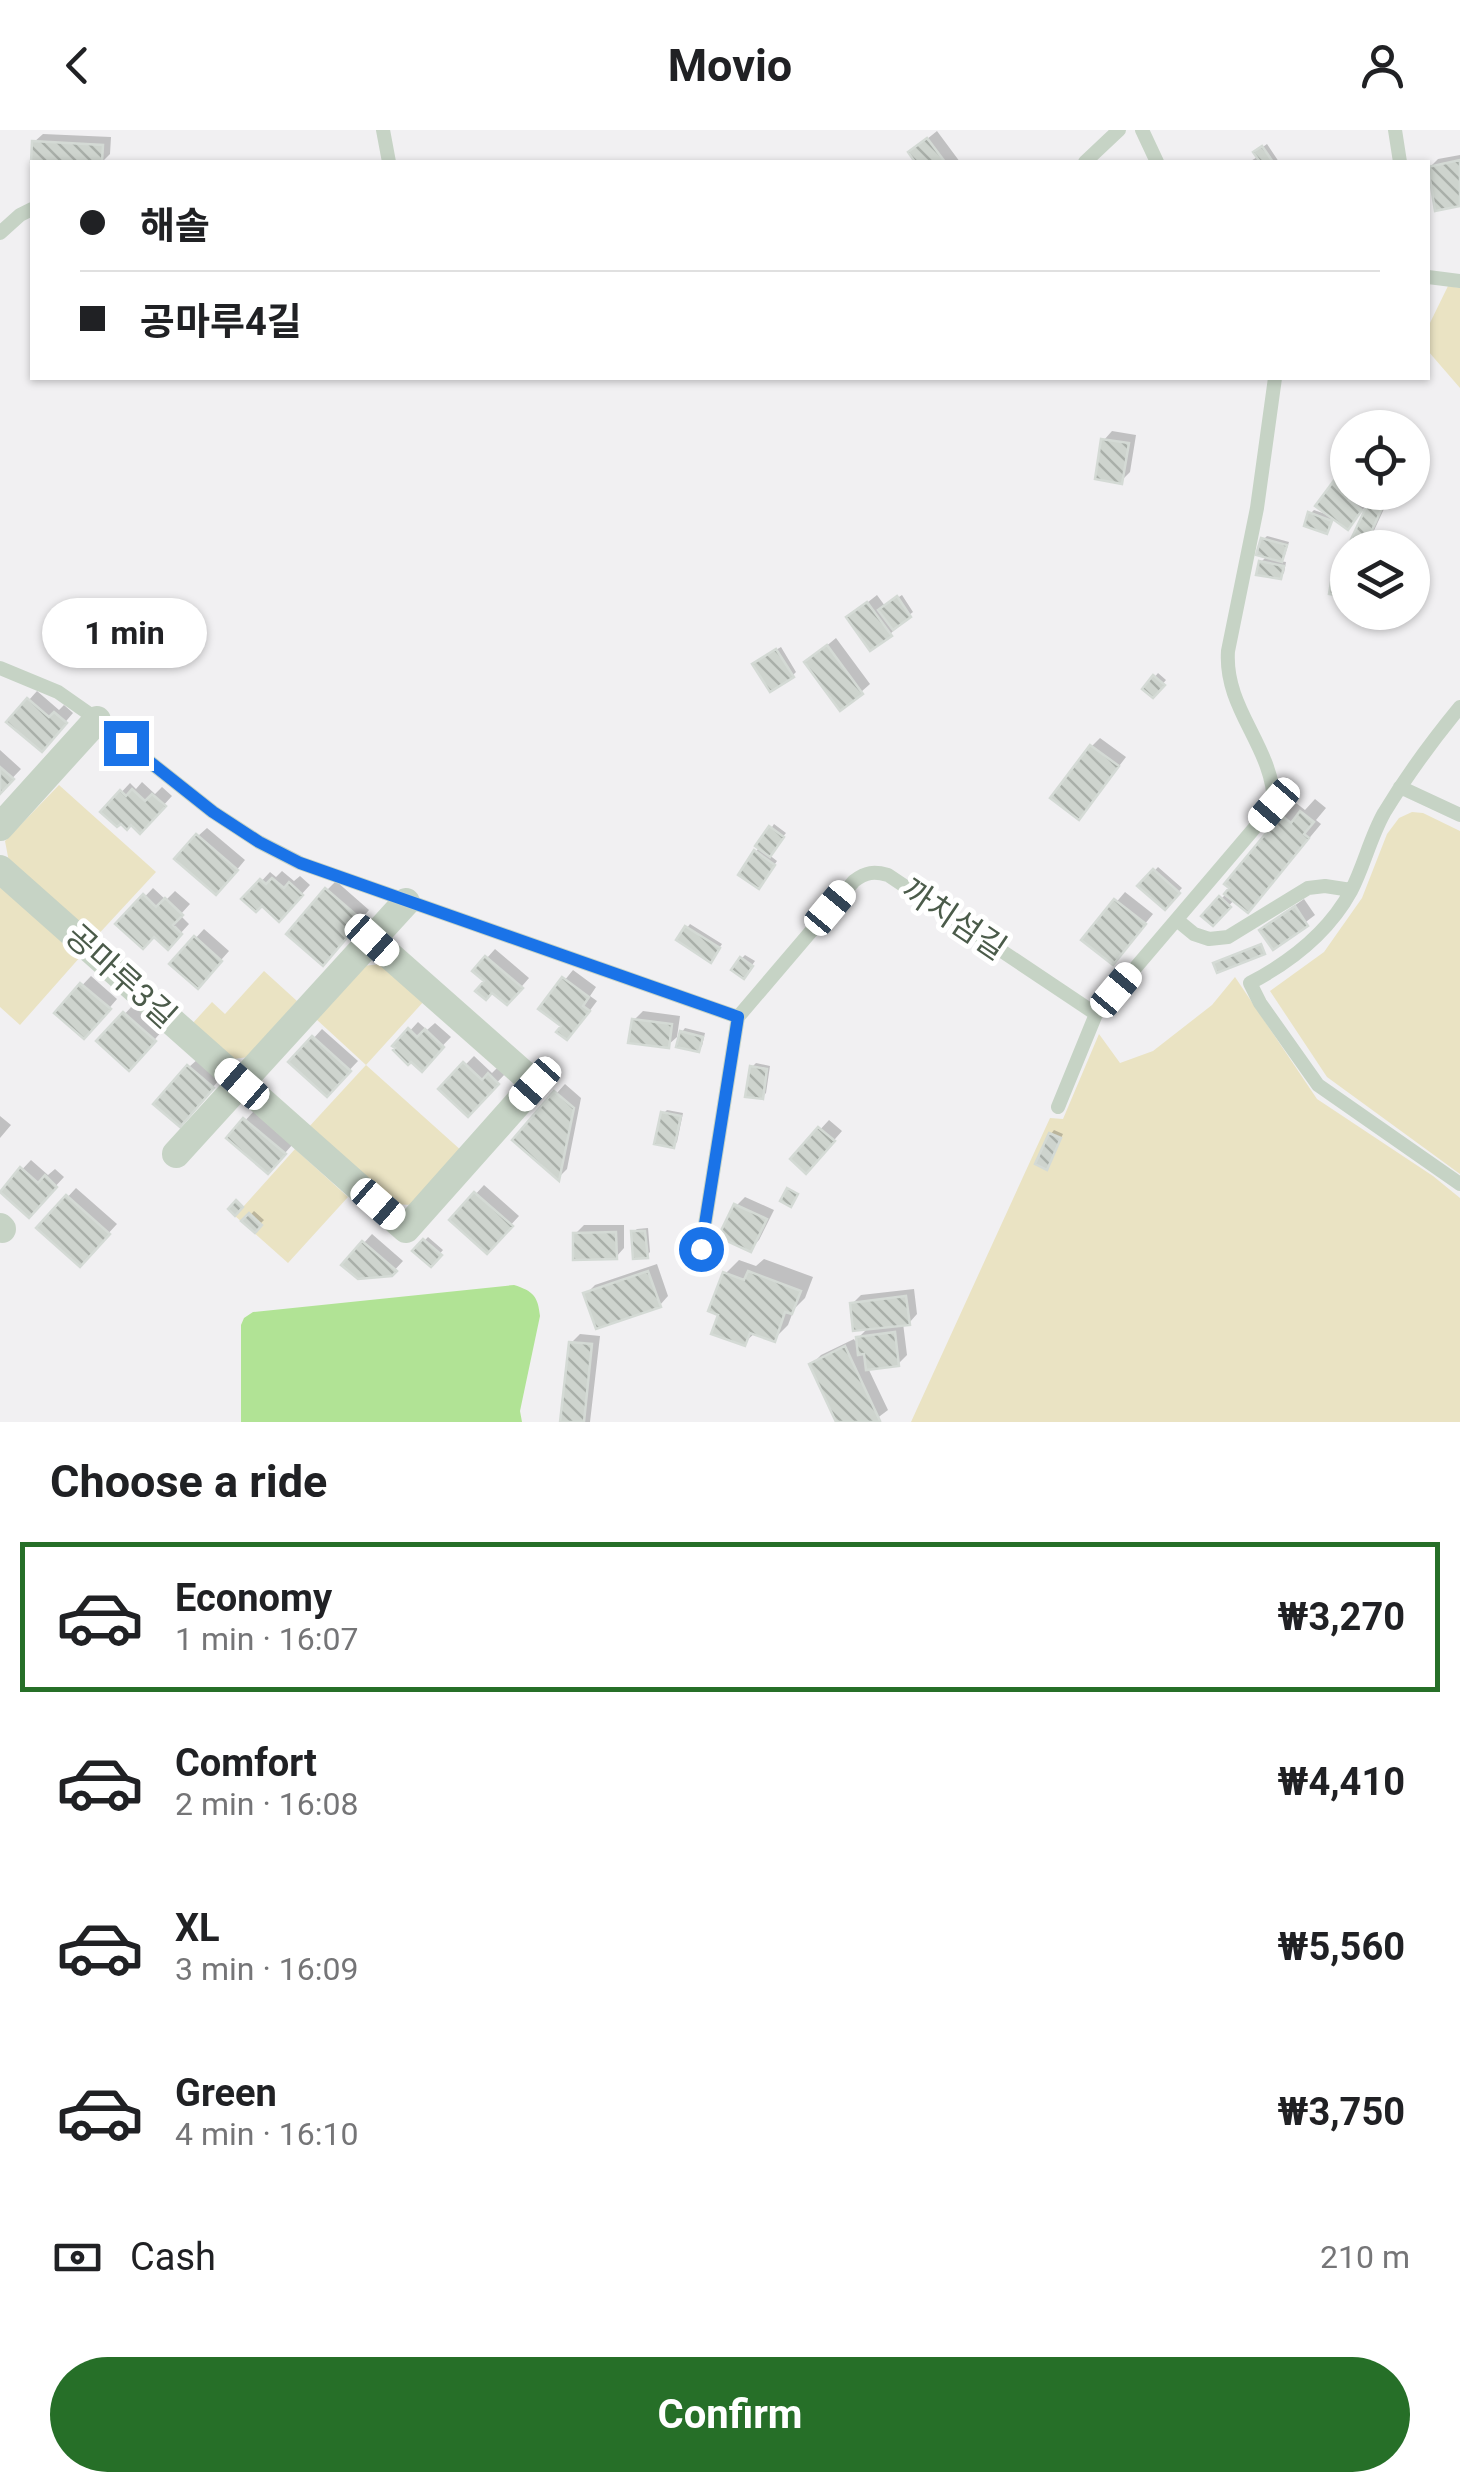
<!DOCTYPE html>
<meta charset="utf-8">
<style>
:root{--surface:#fff;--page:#f6f6f6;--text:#202124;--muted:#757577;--line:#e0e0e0;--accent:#266f28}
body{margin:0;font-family:Roboto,"Noto Sans KR",sans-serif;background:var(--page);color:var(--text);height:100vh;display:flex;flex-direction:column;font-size:38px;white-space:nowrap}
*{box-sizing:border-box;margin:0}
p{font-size:32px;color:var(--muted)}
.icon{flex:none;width:55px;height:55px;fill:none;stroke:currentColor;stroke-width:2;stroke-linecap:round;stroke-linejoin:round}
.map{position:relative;height:1292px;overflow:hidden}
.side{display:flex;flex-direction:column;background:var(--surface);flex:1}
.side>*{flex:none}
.hud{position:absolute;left:30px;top:30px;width:1400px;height:220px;border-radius:0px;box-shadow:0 2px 8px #0004;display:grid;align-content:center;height:220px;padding:0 50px;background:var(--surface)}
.controls{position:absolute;left:1330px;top:280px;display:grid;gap:20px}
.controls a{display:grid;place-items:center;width:100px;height:100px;border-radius:50%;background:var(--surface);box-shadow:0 2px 8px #0004;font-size:50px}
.end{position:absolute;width:45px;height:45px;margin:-22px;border:12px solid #1a73e8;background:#fff;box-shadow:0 0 0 5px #fff}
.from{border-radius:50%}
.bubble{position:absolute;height:70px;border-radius:35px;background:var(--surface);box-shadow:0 2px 8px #0004;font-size:32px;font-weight:700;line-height:70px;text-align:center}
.car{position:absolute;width:30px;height:60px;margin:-30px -15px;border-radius:12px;box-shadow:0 0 8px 2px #0007;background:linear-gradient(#fff 24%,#345 0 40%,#fff 0 76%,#345 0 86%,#fff 0)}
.hud b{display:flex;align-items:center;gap:35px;height:95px;font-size:38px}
.hud b+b{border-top:2px solid var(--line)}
.hud i{width:25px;height:25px;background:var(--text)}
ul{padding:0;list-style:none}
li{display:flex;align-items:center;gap:30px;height:150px;margin:0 20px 15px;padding:0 30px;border:5px solid transparent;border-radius:0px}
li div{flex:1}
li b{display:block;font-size:38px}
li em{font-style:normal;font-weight:700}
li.selected{border-color:var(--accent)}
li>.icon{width:90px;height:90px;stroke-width:1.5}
h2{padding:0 50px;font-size:45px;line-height:120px}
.pay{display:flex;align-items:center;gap:25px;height:110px;padding:0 50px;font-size:38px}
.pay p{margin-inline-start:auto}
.primary-button{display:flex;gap:20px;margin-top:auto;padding:20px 50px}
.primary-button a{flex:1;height:115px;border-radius:60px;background:var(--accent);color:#fff;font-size:40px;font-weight:700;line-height:115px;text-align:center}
header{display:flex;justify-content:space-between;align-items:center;height:130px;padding:0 50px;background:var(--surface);font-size:45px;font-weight:700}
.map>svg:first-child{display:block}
.green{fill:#eae3c3}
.water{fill:#b1e395}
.shadow{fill:#0003}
.building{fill:url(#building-back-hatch);stroke:#d4dad5;stroke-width:2.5}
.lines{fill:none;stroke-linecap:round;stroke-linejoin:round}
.service{stroke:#c6d3c5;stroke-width:14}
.minor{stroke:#c6d3c5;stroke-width:28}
.route{stroke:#1a73e8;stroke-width:12}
.labels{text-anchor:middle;stroke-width:10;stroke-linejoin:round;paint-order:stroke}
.street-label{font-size:32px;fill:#4b5b4a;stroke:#fff}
</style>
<header><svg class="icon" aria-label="back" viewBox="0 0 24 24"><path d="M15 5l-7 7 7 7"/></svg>Movio<svg class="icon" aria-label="person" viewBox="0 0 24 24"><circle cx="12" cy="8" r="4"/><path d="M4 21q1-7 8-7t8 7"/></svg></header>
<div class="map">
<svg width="1460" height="1292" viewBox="0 0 1460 1292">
<defs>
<pattern id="building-back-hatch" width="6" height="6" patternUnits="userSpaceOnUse" patternTransform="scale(2.5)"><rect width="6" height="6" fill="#ced4ce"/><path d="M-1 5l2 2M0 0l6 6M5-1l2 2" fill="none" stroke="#a9afa9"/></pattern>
</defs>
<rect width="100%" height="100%" fill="#f1f0f2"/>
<path class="green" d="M1448,156L1460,158V258L1428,221V197Z
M59,655L156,742L94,809L9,732L5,711Z
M1412,682L1423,683L1460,701V1044L1327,947L1270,861L1324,822L1362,768L1387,704L1399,688Z
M0,754L81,826L20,895L0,877Z
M382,834L425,870L366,935L463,1022L412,1075L392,1074L307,999L366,935L316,889L362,836Z
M264,841L297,871L249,927L233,929L192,894L212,872L225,884Z
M1235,847L1317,969L1433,1046L1460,1068V1292H911L1050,988L1063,989L1099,904L1120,933L1153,921L1212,875Z
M295,1019L348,1067L288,1133L235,1086Z"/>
<path class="water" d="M514,1155C533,1161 538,1166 540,1186L520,1281L522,1292H241V1195L244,1188L253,1182Z"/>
<path class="shadow" d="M937,1L960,32H918L911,22Z
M43,4L111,7L110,24L102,32L34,29V12Z
M1267,14L1279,32H1249L1259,26L1260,19Z
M1460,25V73L1429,38L1438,29Z
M1112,301L1136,305L1130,342L1121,351L1104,310Z
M1348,337V362H1359L1369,371L1357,388L1334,386L1326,401L1310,384L1314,380L1331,386L1342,342Z
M1377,366L1389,368L1366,418H1350L1371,372Z
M1267,406L1289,412L1285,425L1279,431L1286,432L1284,443L1281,446L1261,432L1268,425L1263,410Z
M877,465L885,476L902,465L913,482L897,494L899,496L890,504L849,487Z
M836,508L870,554L861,562L807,532Z
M781,517L796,542L792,546L759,530Z
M1158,543L1166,550L1153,565L1145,559Z
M37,561L59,580L64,575L73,583L50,610L29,570Z
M1100,608L1126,627L1087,678L1092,616Z
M0,620L21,639L0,661Z
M142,652L155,664L162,657L172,666L140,701L131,692L103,682L130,653L136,659Z
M1315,669L1326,678L1316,690L1321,694L1261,766L1235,769L1213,793L1205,785L1232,758L1282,686L1296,673L1305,680Z
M774,694L786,703L768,724L777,731L762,752L756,722Z
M207,698L245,730L225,754L198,706Z
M1158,737L1182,758L1165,777L1141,756Z
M282,741L294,751L300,746L310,755L279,789L261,773L245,769L270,742L276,747Z
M336,751L369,780L332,824L327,760Z
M153,758L166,770L175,761L190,774L180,785L189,794L168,817L154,804L119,794Z
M1125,762L1153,784L1121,823L1085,809Z
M1304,769L1315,785L1273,817L1262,800L1271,792Z
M690,794L722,814L714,826L687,798Z
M204,799L229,821L206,847L173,833Z
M495,819L529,848L516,863L487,851V828Z
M745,825L755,831L747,842L742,828Z
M573,840L596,857L590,866L597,871L576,899L564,896L542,878Z
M91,846L117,869L93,897L57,882Z
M133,875L162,901L138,929L100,911Z
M643,881L680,886L677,907L668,915L634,890Z
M418,892L427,900L435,893L451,907L421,938L396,916Z
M685,898L705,903L702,916L698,920L682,902Z
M322,899L358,931L327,964L292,932Z
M474,926L492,943L499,936L506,943L468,983L442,959Z
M198,929L221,948L188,985L189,937Z
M756,933L770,936L766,963L762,967L752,937Z
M565,954L581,968L567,1039L559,1047L515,1010Z
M667,980L683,983L677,1012L673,1016L663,984Z
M254,981L293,1014L277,1032L229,1008Z
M0,986L11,995L0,1008Z
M829,990L842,1001L815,1032L793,1029Z
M1054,1000L1063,1004L1047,1037L1051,1004Z
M31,1030L48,1045L55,1039L64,1047L29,1085L2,1061Z
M484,1055L519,1086L487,1121L452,1090Z
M76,1058L117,1094L80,1134L40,1097Z
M745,1067L774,1080L759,1110L750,1119L736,1076Z
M254,1081L264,1090L254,1100L245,1091Z
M584,1095H624V1118L616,1127L575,1104Z
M648,1098L650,1122L647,1125L633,1102L637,1099Z
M372,1104L403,1131L391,1144L345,1134Z
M428,1107L443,1120L431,1134L416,1120Z
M764,1129L813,1147L805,1168L794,1179L788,1195L774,1209L756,1202L744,1213L721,1184L725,1144L739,1130L756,1136Z
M657,1134L668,1166L660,1175L586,1164L595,1155Z
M914,1159L917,1184L909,1193H903L907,1225L898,1234L868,1238L888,1280L872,1292H839L812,1234L821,1225L854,1209L855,1211L869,1197L853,1173L861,1165Z
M580,1204L600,1206L590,1292H563L571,1213Z"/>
<path class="building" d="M927,8L945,32H915L908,22Z
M32,11L103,15L102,32H31Z
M1262,16L1273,32H1260L1253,22Z
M1460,30V76L1435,81L1428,37Z
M1101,309L1129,313L1122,354L1095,349Z
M1341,341L1348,346V362H1354L1349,370L1362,380L1348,400L1315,376Z
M1366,362H1388L1382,372Z
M1369,371L1382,378L1364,418H1348V438L1339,435Z
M1308,382L1332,391L1327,404L1304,396Z
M1261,408L1287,415L1282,432L1256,425Z
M1259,431L1284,436L1281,449L1256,445Z
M1333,440L1348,443L1347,467L1329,464Z
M897,466L911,487L893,500L878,480Z
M867,472L892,506L870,521L846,487Z
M827,515L863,564L840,581L804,532Z
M776,519L794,547L770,562L752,534Z
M1153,545L1165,555L1153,568L1142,559Z
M27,568L49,587L54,582L67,593L42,622L6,592Z
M1090,615L1119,636L1079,690L1050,668Z
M0,637L14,649L0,664Z
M132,659L145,671L152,664L166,676L140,704L131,695L127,700L121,694L117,697L100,682L120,660L126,666Z
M1300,681L1314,692L1304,704L1309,708L1248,783L1224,764L1229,758L1224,754L1281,685L1291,693Z
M769,696L784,707L770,727L755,716Z
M196,704L238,740L216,765L174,729Z
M754,720L775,735L759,759L738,745Z
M1153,739L1180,763L1165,780L1137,756Z
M272,748L284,758L289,752L303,765L279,792L262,776L256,782L241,769L260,749L266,754Z
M325,758L362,790L323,836L286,804Z
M143,764L156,777L165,768L183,785L173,795L182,804L168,820L154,807L143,819L115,794Z
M1219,766L1231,777L1213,796L1201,786Z
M1114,769L1146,794L1113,835L1081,810Z
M1295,776L1308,796L1273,820L1259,800Z
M685,796L720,818L711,833L676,810Z
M194,806L222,831L198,859L169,834Z
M1261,814L1265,824L1217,843L1213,833Z
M485,826L523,858L507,875L492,863L486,870L475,861L484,851L472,841Z
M740,827L753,836L744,849L731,840Z
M562,847L589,867L583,876L590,881L567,910L556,902L561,896L538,879Z
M80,853L111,879L84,909L54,883Z
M123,882L156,911L129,941L96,911Z
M632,889L672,894L669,918L628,913Z
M408,898L417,907L425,899L444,917L422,942L411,932L408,935L393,920L395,918L392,916Z
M680,901L703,907L699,922L676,917Z
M312,906L351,941L327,967L288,932Z
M463,932L482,950L488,943L499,954L468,987L438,959Z
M187,935L214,958L180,997L153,974Z
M750,936L767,939L763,969L745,967Z
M554,961L574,978L559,1051L512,1010Z
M661,982L681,986L674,1018L654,1014Z
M243,988L286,1024L268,1044L226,1008Z
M818,997L835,1011L806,1044L790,1029Z
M1049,1003L1061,1008L1047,1040L1035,1034Z
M20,1037L38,1053L45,1045L57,1057L29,1088L0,1062Z
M787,1058L798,1064L791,1077L780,1071Z
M474,1062L513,1096L487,1124L449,1090Z
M66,1065L110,1104L80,1137L36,1098Z
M236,1070L243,1077L235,1086L228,1079Z
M734,1074L767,1089L751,1122L718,1107Z
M249,1083L262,1095L255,1103L241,1091Z
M631,1101H645L648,1128L633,1129Z
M616,1102L617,1129L573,1130V1103Z
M423,1109L442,1125L431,1137L412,1121Z
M362,1111L397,1141L392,1146L358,1149L341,1135Z
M648,1141L661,1177L596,1199L583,1163Z
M748,1141L801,1161L792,1184L785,1182L775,1212L750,1203L745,1216L711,1204L718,1185L708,1181L723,1142L744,1150Z
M906,1166L910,1195L853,1201L850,1173Z
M895,1202L899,1236L866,1240L864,1224L858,1225L856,1207Z
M569,1212L592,1214L584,1292H560Z
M845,1216L880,1291L878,1292H836L809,1234Z"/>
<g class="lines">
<path class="service" d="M383,0L389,32
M1142,0L1157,32
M1395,0L1400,32
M1085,32L1119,0
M0,103L20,85L32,79
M1428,147L1460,151
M0,538L58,562L88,583L213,682L259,712L300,733L738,887
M1460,577C1432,611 1407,645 1384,683C1370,708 1364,736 1351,761C1328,803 1292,831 1250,853L1260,873L1318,955L1460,1054
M1400,657L1460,685
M1177,790L1194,804L1209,809L1228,807L1308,758L1325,756L1351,760
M1058,977L1096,884L1274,675C1274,617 1224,580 1228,521L1257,378L1275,248
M701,1119L738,887L854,751C866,742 874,741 888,745L1096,884"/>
<path class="minor" d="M0,697L97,590
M0,739L406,1099L535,954L372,810
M176,1024L406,772
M0,1097L2,1099"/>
</g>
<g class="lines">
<path class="route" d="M126,613L213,682L259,712L300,733L738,887L701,1119"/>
</g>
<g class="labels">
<g class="street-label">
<text transform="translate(954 789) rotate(34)" y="11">까치섬길</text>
<text transform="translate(121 846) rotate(42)" y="11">공마루3길</text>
</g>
</g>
</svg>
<div class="controls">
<a><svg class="icon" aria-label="locate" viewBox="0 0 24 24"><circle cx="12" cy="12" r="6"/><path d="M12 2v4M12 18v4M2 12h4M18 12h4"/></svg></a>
<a><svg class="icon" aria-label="layers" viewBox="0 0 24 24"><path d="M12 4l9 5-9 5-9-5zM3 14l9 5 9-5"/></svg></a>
</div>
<i class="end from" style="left:701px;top:1119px"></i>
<i class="end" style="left:126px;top:613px"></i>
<div class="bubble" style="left:42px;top:468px;width:165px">1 min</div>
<i class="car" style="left:1274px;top:675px;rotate:221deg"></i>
<i class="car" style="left:830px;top:778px;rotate:40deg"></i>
<i class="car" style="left:372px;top:810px;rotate:132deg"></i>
<i class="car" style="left:1116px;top:860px;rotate:40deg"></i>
<i class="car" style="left:242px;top:954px;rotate:311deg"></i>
<i class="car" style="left:535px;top:954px;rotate:222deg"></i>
<i class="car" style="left:378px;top:1074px;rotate:131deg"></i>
<div class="hud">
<b><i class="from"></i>해솔</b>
<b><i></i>공마루4길</b>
</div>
</div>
<section class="side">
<h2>Choose a ride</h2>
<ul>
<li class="selected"><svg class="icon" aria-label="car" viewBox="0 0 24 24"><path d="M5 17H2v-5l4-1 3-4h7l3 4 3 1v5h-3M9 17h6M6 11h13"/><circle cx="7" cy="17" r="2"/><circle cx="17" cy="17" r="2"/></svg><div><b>Economy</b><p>1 min · 16:07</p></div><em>₩3,270</em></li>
<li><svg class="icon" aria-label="car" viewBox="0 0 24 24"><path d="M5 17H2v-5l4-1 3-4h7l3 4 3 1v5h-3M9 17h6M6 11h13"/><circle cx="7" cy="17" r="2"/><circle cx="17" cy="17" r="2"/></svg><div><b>Comfort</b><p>2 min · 16:08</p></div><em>₩4,410</em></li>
<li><svg class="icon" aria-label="car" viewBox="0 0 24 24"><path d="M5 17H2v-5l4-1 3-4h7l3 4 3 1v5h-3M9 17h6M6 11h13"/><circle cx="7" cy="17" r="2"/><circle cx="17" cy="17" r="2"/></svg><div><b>XL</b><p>3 min · 16:09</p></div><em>₩5,560</em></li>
<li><svg class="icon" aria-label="car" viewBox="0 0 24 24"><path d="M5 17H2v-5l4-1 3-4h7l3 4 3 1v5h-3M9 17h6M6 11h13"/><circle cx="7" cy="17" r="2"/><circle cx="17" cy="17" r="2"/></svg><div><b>Green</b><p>4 min · 16:10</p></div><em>₩3,750</em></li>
</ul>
<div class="pay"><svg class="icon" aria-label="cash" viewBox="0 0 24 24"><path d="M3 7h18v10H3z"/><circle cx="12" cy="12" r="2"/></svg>Cash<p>210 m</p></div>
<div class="primary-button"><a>Confirm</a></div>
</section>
